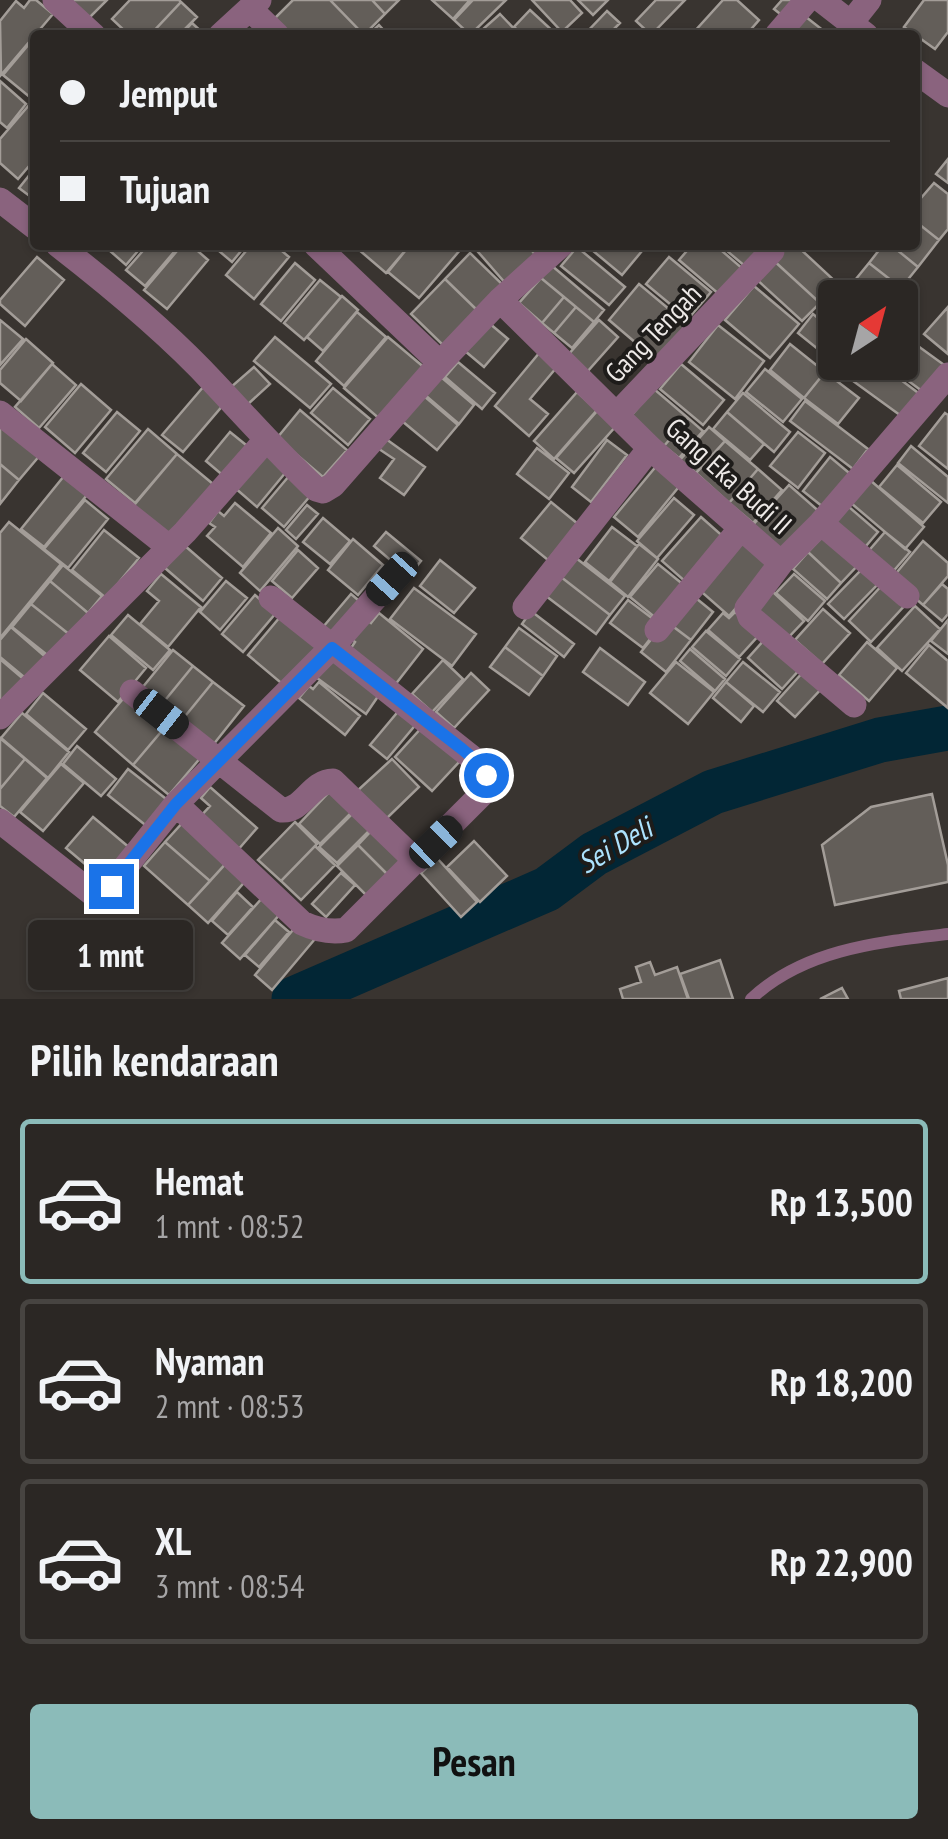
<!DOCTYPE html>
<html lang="id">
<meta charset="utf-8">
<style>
:root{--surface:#2b2724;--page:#332f2c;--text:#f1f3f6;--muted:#a6a5a6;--line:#474441;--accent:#8bbbb9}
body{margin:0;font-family:"PT Sans Narrow",sans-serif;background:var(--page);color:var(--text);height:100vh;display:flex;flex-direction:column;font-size:38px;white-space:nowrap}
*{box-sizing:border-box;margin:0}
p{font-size:32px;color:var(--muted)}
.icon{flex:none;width:55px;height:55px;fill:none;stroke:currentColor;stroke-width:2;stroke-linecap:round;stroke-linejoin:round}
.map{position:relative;height:999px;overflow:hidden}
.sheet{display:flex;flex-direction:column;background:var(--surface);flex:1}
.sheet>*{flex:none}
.guide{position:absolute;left:30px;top:30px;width:890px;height:220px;border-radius:10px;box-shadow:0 2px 8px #0004,0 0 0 2px var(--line);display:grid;align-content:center;height:220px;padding:0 30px;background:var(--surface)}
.needle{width:65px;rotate:36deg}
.buttons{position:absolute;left:818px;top:280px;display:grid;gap:20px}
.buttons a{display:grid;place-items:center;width:100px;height:100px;border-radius:10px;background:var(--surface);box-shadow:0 2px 8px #0004,0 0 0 2px var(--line);font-size:50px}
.end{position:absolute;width:45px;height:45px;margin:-22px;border:12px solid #1a73e8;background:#fff;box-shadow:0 0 0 5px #fff}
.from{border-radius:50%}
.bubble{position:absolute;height:70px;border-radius:10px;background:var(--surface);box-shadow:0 2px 8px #0004,0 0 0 2px var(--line);font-size:32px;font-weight:800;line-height:70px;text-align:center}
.car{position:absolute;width:30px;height:60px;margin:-30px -15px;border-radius:12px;box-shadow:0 0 8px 2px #0007;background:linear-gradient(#222 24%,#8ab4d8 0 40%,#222 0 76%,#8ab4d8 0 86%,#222 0)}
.guide b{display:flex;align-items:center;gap:35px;height:95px;font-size:38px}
.guide b+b{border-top:2px solid var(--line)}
.guide i{width:25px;height:25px;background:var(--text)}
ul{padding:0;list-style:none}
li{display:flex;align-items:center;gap:30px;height:165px;margin:0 20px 15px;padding:0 10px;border:5px solid var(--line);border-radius:10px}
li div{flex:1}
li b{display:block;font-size:38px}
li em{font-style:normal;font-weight:800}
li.current{border-color:var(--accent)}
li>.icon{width:90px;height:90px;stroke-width:1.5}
h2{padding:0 30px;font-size:45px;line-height:120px}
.button{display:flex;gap:20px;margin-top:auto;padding:20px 30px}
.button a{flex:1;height:115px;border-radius:10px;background:var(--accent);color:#111;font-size:40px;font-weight:800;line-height:115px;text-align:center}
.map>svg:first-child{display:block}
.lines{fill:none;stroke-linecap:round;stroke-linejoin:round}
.river{stroke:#022635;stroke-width:45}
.building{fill:#635e59;stroke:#a39d98;stroke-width:2.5}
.lane{stroke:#8a637e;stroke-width:12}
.street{stroke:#8a637e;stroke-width:25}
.route{stroke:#1a73e8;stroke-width:12}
.labels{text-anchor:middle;stroke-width:8;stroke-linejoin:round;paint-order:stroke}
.street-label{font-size:28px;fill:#ede9e7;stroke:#1e1c1a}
.water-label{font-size:30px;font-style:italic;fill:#ade3fe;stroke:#1e1c1a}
</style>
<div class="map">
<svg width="948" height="999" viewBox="0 0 948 999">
<rect width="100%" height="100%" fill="#393430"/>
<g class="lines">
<path class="river" d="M294,999L547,889L594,854L713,792L880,740L948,728"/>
</g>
<path class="building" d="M30,0H36L53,14L1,75L0,21L16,1L24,8Z
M74,0H107L87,20L70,4Z
M130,0H179L181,2L150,35H129L112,19Z
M293,0H330L364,35H291L275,18Z
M330,0H372L385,14L364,35Z
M372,0H399L385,14Z
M432,0H470L453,19Z
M473,0H506L470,35L454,20Z
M532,0H570L582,13L562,32Z
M578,0H608L593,15Z
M656,0H685L651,35L636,21Z
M723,0H737L759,20L746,35H697L694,32Z
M782,0H793L789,21L774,9Z
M924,0H948V32L935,49L904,27Z
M181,2L197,17L179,35H150Z
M530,10L557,35H523L514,27Z
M607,11L620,23L608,35H584Z
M500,14L520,35H487L482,30Z
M806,17L829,35H791Z
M192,23L205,35H181Z
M379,25L388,35H368Z
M35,37V94L31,98L3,75Z
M0,81L26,104L7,128L0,122Z
M30,104L35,108V159L18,179L0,163V139Z
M948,159V183L936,174Z
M35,168V200L19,188Z
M934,183L948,194V229L939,240L915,221V205Z
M915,221L939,240L918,267L891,245H915Z
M113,245H143L126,265L109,250Z
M148,245H180L145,286L126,270Z
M182,245H191L208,260L167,309L144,290Z
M212,245H246L232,262Z
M251,245H275L289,257L254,299L226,275Z
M361,245H410L386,273L358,249Z
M410,245H456L461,249L419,298L388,272Z
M472,245H527L538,258L507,285Z
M586,245H635L642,251L622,275Z
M692,245H715L743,269L720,295L679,260Z
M720,245H765L746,267Z
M785,245H796L837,283L820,303L772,259Z
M883,245H891L918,267L901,288L869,263Z
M577,247L625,287L609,305L561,266Z
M470,253L504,286L479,312L445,279Z
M37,257L64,280L25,326L0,304V300Z
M669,257L711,292L688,319L646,284Z
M772,259L820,303L802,321L754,277Z
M295,263L315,280L281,321L261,304Z
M869,263L901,288L893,298H866L851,285Z
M551,265L604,310L594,322L541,278Z
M541,278L564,297L542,323L519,303Z
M445,279L479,312L445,347L411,314Z
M320,280L341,297L304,340L284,323Z
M639,284L688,325L657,361L609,320Z
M845,285L862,298H836Z
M754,286L799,324L770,358L725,320Z
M342,296L358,310L323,351L307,337Z
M564,297L576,307L554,333L542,323Z
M835,299V322L823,314Z
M576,307L594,322L572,348L554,333Z
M948,307V354L924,334Z
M357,312L386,337L344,386L316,361Z
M813,314L835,332V350L829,358L798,333Z
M0,320L23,339L0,365Z
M599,320L618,337L587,372L568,355Z
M489,323L508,339L484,367L465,351Z
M718,325L764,361L735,399L689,362Z
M900,333L947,367L926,394L883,362H900Z
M275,337L331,384L310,408L254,361Z
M388,337L426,369L382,421L344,388Z
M26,339L53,363L21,401L0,383V370Z
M790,344L825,372L804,398L770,370Z
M540,352L557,367L530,399L548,414L529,436L495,406Z
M835,359V362H877L921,395L904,418L831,365Z
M458,362L495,393L482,409L445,377Z
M52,364L76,385L39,428L15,407Z
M681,364L724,400L703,425L660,389Z
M254,367L270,384L247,405L231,387Z
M765,369L802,399L783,422L746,392Z
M825,372L859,398L838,424L804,398Z
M441,377L474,405L459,424L425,395Z
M81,384L111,410L75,453L45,427Z
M204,386L224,404L183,452L162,435Z
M333,388L370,419L348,445L311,413Z
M654,389L688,418L664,446L630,417Z
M577,392L597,410L554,459L534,441Z
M743,393L790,432L774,452L727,412Z
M424,396L458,425L437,450L402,421Z
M805,401L868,449L853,469L790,421Z
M300,410L347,450L323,477L277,438Z
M598,410L616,426L574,473L556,458Z
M117,412L140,431L106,472L83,453Z
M727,412L764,444L750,460L713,429Z
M945,413L948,415V469L919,446Z
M688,418L703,431L679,458L664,446Z
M0,421L41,454L19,480L0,464Z
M709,427L725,441L696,473L680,460Z
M148,429L177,454L135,503L106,479Z
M230,432L251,449L226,478L206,461Z
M798,432L825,453L798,488L770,466Z
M386,439L425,467L404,495L380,478L394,459L379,449Z
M607,440L627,455L591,502L572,487Z
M725,441L758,469L729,503L696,473Z
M911,446L948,477V503L898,463Z
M268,447L291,466L257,507L234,487Z
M537,448L569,473L549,499L517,474Z
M177,454L213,484L166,540L130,510Z
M830,457L854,477L828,511L803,491Z
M0,464L19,480L0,504Z
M658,464L682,483L638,537L614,517Z
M897,465L941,502L923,523L879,487Z
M758,469L782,490L753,523L729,503Z
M64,476L87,495L44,547L21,529Z
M289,476L311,495L284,527L262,508Z
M870,480L924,527L905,549L851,503Z
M789,485L822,514L785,557L751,527Z
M674,498L694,515L657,558L637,541Z
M85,500L108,519L68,568L44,549Z
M551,502L578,524L548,560L521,538Z
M235,503L271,533L243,567L207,536L215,527L209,523L218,511L224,516Z
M307,505L318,514L296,539L286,530Z
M849,507L878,532L860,553L831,527Z
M701,517L726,539L687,583L662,561Z
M323,518L350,541L330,564L303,542Z
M9,522L61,564L0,638V533Z
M612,527L637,546L609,581L585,562Z
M278,528L298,546L260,591L240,573Z
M104,530L139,558L106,598L72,570Z
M386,532L421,561L409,576L374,546Z
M885,532L910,552L890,575L865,555Z
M825,534L859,564L841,583L808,552Z
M353,539L383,565L358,595L328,570Z
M738,539L771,568L729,616L696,587Z
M923,541L948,563V576L923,605L892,578Z
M639,544L658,559L628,597L610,582Z
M184,545L222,578L203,601L165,568Z
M298,550L318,568L292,598L272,581Z
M808,552L841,583L827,599L793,569Z
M576,558L625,596L610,615L561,577Z
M440,560L475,588L454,613L420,586Z
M658,564L685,586L657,619L630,597Z
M63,565L102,596L88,613L50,581Z
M864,567L880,582L844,619L828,604Z
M161,574L201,607L168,647L140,624L159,601L147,591Z
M794,574L825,601L808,621L776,593Z
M561,577L610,615L596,634L546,596Z
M50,581L88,613L70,635L31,604Z
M226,581L247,598L220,630L200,612Z
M885,582L907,603L871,642L849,621Z
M942,584L948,589V614L942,621L923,605Z
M414,588L476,634L452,666L390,619Z
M686,590L713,612L691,640L663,619Z
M773,592L804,621L785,641L754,612Z
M351,594L364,605L336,638L323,627Z
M255,595L276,613L243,652L222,634Z
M628,600L661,625L643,648L610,623Z
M31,604L70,635L51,658L12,627Z
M915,606L940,629L902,671L877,648Z
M823,609L850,633L822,664L795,640Z
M531,611L574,644L564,657L522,624Z
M735,612L760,634L739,657L708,630L723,613L729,618Z
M379,613L423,649L391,690L347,654L355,642L351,639L367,620L371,623Z
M128,615L170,650L153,670L111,635Z
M280,617L319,649L286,687L248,655Z
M948,620V654L931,641Z
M666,621L691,640L666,672L641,652Z
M11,627L49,660L30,682L0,657V640Z
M519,628L557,656L543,676L505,647Z
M706,631L740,659L726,676L692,647Z
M109,636L146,668L118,702L80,670Z
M766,638L800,669L782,689L748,658Z
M867,642L897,668L869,701L839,675Z
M929,645L948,661V708L906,673Z
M505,647L543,676L529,695L490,667Z
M600,648L645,682L628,705L583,672Z
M690,649L725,679L715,691L680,661Z
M173,650L193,666L162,704L142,688Z
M332,657L381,692L366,714L317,678Z
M0,659L27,682L0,714Z
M443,660L463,679L432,712L412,694Z
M676,662L714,692L688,724L650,693Z
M743,662L780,692L763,712L726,682Z
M193,666L213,682L182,720L162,704Z
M804,671L822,688L795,717L777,701Z
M471,673L489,690L454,728L436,712Z
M213,682L244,706L213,745L182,720Z
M319,682L360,716L345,735L299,698L309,686L313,689Z
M726,682L754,706L741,722L713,698Z
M43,693L86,729L68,750L26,714Z
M128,693L166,726L133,765L95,732Z
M401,708L418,722L387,759L370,745Z
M22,713L69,752L48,778L1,738Z
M424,725L461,760L432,791L395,757Z
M166,726L202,756L169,795L133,765Z
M0,738L25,759L0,789Z
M77,746L116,779L101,796L63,764Z
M25,759L47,778L14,817L0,806V789Z
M392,759L419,787L385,820L357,791Z
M61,764L84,783L43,831L20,812Z
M128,769L170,802L149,828L108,795Z
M335,786L357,807L320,844L299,824Z
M210,787L257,828L237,851L199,818L210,806L201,798Z
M932,794L948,865V882L835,905L822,845L871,807Z
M355,811L372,828L337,863L319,847Z
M93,817L131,849L104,880L66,848Z
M185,820L229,860L210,881L165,842Z
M295,822L317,844L281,881L258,860Z
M374,828L404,858L388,875L358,845Z
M474,841L507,876L480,902L447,867Z
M165,842L210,881L188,905L144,866Z
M358,845L388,875L367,896L337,866Z
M315,846L335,865L301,900L281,881Z
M437,858L477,902L461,917L421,873Z
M229,860L249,877L208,923L188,905Z
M341,873L355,885L326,917L312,904Z
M237,892L253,907L228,935L212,921Z
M263,897L281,913L240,959L222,943Z
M275,920L289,932L259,967L245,955Z
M298,924L315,939L272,990L255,975Z
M720,960L733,999H689L680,974Z
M650,962L655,975L677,967L688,999H623L620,989L641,982L636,967Z
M948,978V999H901L899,991Z
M842,988L848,999H820Z"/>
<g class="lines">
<path class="lane" d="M751,999C804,949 879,942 948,934"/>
<path class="street" d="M55,0L93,35
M821,0L866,35
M250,9L277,35
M850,24L869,0
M221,35L259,0
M777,35L807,0
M915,71L948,95
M0,200L35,227
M58,245C112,287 168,333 214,383C248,419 280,455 316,489L323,491L333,485L440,363L500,300L561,245
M316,245L440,363
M500,300L650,448L781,563
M0,413L169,547
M618,413L772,251
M821,523L907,596
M525,607L650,448
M657,630L741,528
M132,692L281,810C303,812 311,781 333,781L416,861
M854,705L750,617L747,608L781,563L821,523L948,375
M0,717L185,532L265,441
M176,804L302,923C317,930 330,933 346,930L484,792L486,775L480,764L271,598
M0,821L93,894L106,891L176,804L332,647L392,579"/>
</g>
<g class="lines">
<path class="route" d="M111,886L176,804L332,648L462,749L480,764L486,775"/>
</g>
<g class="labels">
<g class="street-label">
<text transform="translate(653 333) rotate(-46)" y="10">Gang Tengah</text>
<text transform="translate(729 476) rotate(42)" y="10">Gang Eka Budi II</text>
</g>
<g class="water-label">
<text transform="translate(615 846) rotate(-30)" y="10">Sei Deli</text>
</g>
</g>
</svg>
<div class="buttons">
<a><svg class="needle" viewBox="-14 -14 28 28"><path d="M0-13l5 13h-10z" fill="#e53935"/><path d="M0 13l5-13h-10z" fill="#a6a5a6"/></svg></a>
</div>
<i class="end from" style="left:486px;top:775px"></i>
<i class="end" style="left:111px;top:886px"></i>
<div class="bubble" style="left:28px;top:920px;width:165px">1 mnt</div>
<i class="car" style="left:392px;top:579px;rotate:222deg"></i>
<i class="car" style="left:161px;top:714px;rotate:128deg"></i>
<i class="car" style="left:436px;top:842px;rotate:46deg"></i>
<div class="guide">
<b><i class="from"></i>Jemput</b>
<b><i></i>Tujuan</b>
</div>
</div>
<section class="sheet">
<h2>Pilih kendaraan</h2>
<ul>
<li class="current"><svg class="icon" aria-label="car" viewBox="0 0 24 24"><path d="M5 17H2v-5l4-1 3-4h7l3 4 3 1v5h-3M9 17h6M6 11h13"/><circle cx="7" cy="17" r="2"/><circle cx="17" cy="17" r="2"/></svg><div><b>Hemat</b><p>1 mnt · 08:52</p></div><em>Rp 13,500</em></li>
<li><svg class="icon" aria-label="car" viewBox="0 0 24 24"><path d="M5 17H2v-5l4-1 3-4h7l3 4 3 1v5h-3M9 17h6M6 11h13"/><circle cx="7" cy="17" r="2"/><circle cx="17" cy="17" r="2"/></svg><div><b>Nyaman</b><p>2 mnt · 08:53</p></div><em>Rp 18,200</em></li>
<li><svg class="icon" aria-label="car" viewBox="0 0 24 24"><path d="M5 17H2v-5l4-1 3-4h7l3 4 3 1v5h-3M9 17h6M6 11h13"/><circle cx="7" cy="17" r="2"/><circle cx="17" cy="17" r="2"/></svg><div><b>XL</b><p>3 mnt · 08:54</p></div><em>Rp 22,900</em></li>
</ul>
<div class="button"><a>Pesan</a></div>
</section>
